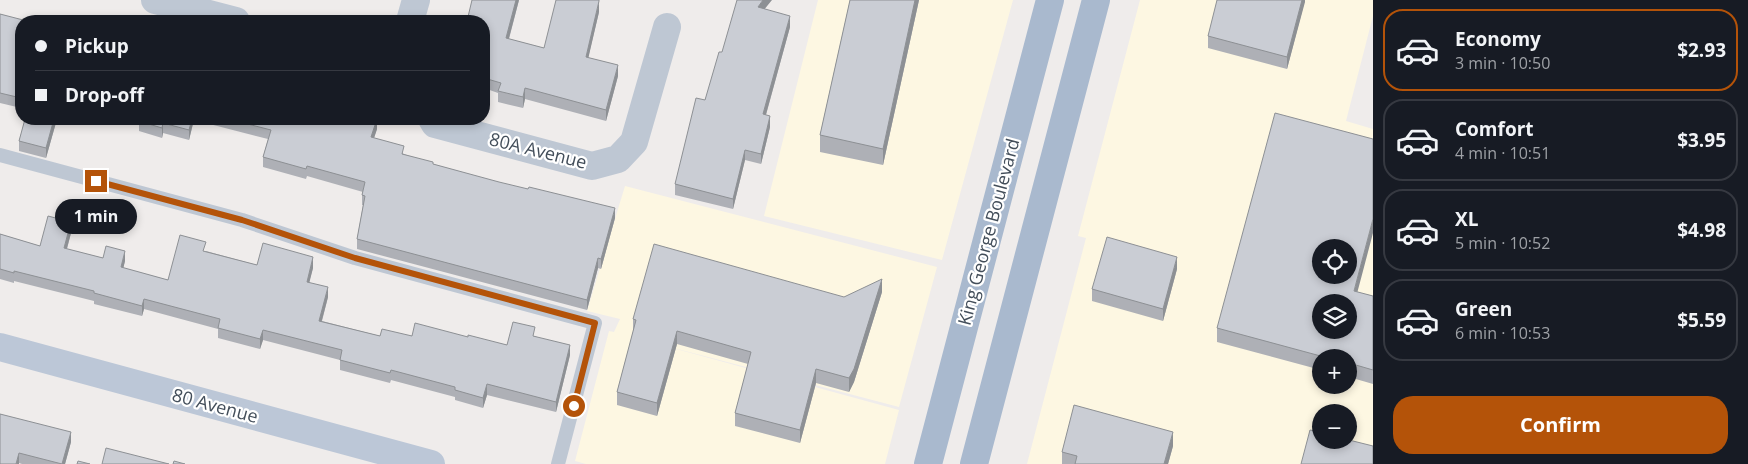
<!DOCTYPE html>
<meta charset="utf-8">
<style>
:root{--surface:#171b24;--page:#20242c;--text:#f1f3f6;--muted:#9ea1a6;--line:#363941;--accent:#b45309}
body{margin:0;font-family:"Open Sans",sans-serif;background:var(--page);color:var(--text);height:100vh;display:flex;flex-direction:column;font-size:19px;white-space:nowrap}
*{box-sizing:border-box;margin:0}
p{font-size:16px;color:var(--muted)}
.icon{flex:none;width:28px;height:28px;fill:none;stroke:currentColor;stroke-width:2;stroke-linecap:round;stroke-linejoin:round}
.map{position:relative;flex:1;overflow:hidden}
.panel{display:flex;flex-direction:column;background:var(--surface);width:375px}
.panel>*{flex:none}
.hud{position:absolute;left:15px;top:15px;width:475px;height:110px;border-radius:20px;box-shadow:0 2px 8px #0003;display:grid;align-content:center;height:110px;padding:0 20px;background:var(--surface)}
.controls{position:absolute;left:1312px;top:239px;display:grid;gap:10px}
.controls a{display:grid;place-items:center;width:45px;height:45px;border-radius:50%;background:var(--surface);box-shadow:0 2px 8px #0003;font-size:25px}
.end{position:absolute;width:22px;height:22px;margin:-11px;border:6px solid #b45309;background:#fff;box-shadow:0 0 0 2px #fff}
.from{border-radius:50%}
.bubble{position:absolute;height:35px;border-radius:18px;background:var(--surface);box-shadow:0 2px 8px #0003;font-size:16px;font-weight:700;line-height:35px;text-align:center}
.hud b{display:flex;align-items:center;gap:18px;height:48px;font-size:19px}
.hud b+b{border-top:1px solid var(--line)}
.hud i{width:12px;height:12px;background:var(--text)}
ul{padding:9px 0 0;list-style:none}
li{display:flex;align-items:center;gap:15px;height:82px;margin:0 10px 8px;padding:0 10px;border:2px solid var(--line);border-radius:20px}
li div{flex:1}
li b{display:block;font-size:19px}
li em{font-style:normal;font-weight:700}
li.selected{border-color:var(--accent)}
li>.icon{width:45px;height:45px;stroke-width:1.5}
.button{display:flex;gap:10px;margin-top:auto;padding:10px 20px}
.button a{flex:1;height:58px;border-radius:20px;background:var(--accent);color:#fff;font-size:20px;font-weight:700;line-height:58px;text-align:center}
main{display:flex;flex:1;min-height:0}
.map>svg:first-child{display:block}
.commercial{fill:#fdf7e2;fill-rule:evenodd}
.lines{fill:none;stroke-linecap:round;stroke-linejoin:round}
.lane{stroke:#bec7d3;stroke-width:14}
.street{stroke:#bec7d3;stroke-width:28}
.secondary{stroke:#bcc7d7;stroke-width:28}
.primary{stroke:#a9b9ce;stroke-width:28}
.wall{fill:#aeb0b6}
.shaded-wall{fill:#8d9094}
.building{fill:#cacdd4;stroke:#8d9094;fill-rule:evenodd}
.route{stroke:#b45309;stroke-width:6}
.labels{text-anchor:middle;stroke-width:4.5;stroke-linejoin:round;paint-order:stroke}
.street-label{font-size:18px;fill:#434e5a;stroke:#fff}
</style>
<main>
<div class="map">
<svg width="1373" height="464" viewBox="0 0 1373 464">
<rect width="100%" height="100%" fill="#efeceb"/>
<path class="commercial" d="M818,0H1013L942,260L764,216Z
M1140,0H1373V16L1346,121L1373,129V464H1027L1086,238L1078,236ZM1321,248H1349V275H1321ZM1321,302H1349V330H1321ZM1321,358H1349V385H1321ZM1321,412H1349V440H1321Z
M625,186L937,267L899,407L647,341L899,410L885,464H586L575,461L609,331L614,332L620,319L587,311Z"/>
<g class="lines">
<path class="lane" d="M0,155L242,220L355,258L595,323L558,464"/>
<path class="street" d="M155,0L236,21
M410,21L416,0
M432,119L435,124L592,166L618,159L634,142L667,27"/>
<path class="secondary" d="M0,347L431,464"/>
<path class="primary" d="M928,464L1050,0
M974,464L1096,0"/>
</g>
<path class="wall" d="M519,0L509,39L544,48L599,12L588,58L618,76L606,121L525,99L523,108L498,102V93L484,88V21Z
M850,0H919L883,165L820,152V135Z
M1305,0L1287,69L1208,48V36Z
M765,9L790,27L766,115L770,127L761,164L745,160L733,209L675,195V184L722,52Z
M0,14L21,21V108L0,103Z
M25,119H57L46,158L19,151V141Z
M139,119H375L377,129L374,138L404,154L433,164L615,218L601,269L598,268L587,310L357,249V239L363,205H362V195L363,192L307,176L306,179L263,167V157L268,139L194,120L189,140L163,133L162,138L139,131Z
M71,233L67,249L103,258L125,261L123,268L168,280L206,251L257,265L313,268L309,282L328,297L322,321L380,336L468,337L507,345L535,336L570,355L556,412L487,395L483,408L455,400V397L391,380L390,383L340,370V360L263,340L260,349L218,338V329L144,309L142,316L94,304V301L14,281V283L0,279V234L40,246Z
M1177,269L1163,321L1092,301V289Z
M882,292L854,382L849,392L816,383L800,443L735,426V413L748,364L677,344L657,416L617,405V392L633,332V319L844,297Z
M1357,292L1373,296V384L1349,377V358H1321V370L1217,342V328Z
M0,414L71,442L65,464H22L19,463Z
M1173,446L1168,464H1062V452Z"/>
<path class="shaded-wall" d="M516,0H519L506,49V38Z
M763,0H772L758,17V7Z
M915,0H919L883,165V149Z
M1302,0H1305V2L1287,69V57Z
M599,1V12L586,68V57Z
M790,16V27L763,125V114Z
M618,65V76L606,121V110Z
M525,88V99L523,108V97Z
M770,116V127L761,164V154Z
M54,119H57L46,158V148Z
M192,119H194L189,140V130Z
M377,119V129L371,147V137Z
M163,123V133L162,138V128Z
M745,150V160L733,209V199Z
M615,208V218L601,269V259Z
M1373,219V233L1354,305V291Z
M71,222V233L64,259V248Z
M125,251V261L121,278V267Z
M313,257V268L307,292V282Z
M1177,257V269L1163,321V309Z
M598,258V268L587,310V300Z
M882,279V292L854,382L849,392V378Z
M328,287V297L319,331V321Z
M144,299V309L142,316V306Z
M263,330V340L260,349V339Z
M677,331V344L657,416V403Z
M570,345V355L556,412V402Z
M816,369V383L800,443V430Z
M487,384V395L483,408V398Z
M71,432V442L65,464H62Z
M1173,432V446L1168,464H1164Z
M19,453V464H16Z"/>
<path class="building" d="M472,0H516L506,38L544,48L556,0H599V1L586,57L618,65L606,110L525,88L523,97L498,91L501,83L484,78V21H467Z
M737,0H763L758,7L790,16L763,114L770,116L761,154L745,150L733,199L675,184L696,98L705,100L719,52H722Z
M850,0H915L883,149L820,135Z
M1217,0H1302L1287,57L1208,36Z
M0,14L27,21H21V98L0,93Z
M32,18L47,21H31Z
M1275,113L1373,139V219L1354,291L1373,296V370L1349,363V358H1328L1217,328ZM1321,248H1349V275H1321ZM1321,302H1349V330H1321Z
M25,119H54L46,148L19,141Z
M139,119H192L189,130L163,123L162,128L139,121Z
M228,119H377L371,137L404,146L402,154L433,162V164L499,182L528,189L529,187L615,208L601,259L598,258L587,300L357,239L365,196L362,195L365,182L307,166L306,169L263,157L271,130Z
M48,216L71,222L64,248L103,258L106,246L125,251L121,267L168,280L180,235L206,242L203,251L257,265L263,243L313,257L307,282L328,287L319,321L380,336L382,329L412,336L415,323L468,337V335L507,345L513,322L535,327L533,336L570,345L556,402L487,384L483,398L455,390V387L391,370L390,373L340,360L342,350L263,330L260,339L218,328L220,319L144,299L142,306L94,293V291L14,271V273L0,269V234L40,246Z
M1107,237L1177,257L1163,309L1092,289Z
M654,244L844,297L882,279L854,369L849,378L816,369L800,430L735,413L751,352L677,331L657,403L617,392L636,320L633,319Z
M1074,405L1173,432L1164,464H1075L1077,456L1062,452Z
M0,414L71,432L62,464L19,453L16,464H0Z
M1310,430L1321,432V440H1349L1373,446V464H1301Z
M106,448L169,464H102Z
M78,461L90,464H77Z
M174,461L185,464H173Z"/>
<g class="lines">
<path class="route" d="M96,181L242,220L355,258L595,323L574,406"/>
</g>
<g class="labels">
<g class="street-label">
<text transform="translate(538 151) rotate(14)" y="6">80A Avenue</text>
<text transform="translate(989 232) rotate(-75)" y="6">King George Boulevard</text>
<text transform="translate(215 406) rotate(15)" y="6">80 Avenue</text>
</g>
</g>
</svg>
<div class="controls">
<a><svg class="icon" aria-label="locate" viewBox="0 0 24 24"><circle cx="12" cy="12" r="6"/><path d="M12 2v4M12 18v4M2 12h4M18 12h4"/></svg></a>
<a><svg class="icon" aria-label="layers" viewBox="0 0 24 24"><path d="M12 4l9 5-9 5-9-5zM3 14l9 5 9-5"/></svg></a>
<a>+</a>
<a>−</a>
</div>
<i class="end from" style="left:574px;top:406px"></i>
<i class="end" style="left:96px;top:181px"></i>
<div class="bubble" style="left:55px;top:199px;width:82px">1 min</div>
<div class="hud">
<b><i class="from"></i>Pickup</b>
<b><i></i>Drop-off</b>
</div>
</div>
<section class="panel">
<ul>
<li class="selected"><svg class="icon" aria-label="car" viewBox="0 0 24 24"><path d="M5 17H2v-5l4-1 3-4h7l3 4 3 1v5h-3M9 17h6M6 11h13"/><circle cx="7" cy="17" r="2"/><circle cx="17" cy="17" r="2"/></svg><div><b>Economy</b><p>3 min · 10:50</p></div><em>$2.93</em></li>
<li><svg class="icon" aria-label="car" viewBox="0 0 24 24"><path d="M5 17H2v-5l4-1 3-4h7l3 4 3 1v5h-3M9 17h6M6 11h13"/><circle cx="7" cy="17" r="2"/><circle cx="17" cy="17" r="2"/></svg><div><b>Comfort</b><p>4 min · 10:51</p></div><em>$3.95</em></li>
<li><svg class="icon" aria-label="car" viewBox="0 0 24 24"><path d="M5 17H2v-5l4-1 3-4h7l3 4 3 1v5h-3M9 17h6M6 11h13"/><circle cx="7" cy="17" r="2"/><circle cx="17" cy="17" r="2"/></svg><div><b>XL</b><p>5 min · 10:52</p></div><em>$4.98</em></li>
<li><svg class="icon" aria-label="car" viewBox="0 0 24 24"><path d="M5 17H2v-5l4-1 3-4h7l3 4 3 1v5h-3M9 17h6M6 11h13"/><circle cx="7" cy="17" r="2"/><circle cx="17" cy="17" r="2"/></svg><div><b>Green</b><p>6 min · 10:53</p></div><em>$5.59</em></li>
</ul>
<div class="button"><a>Confirm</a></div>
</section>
</main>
